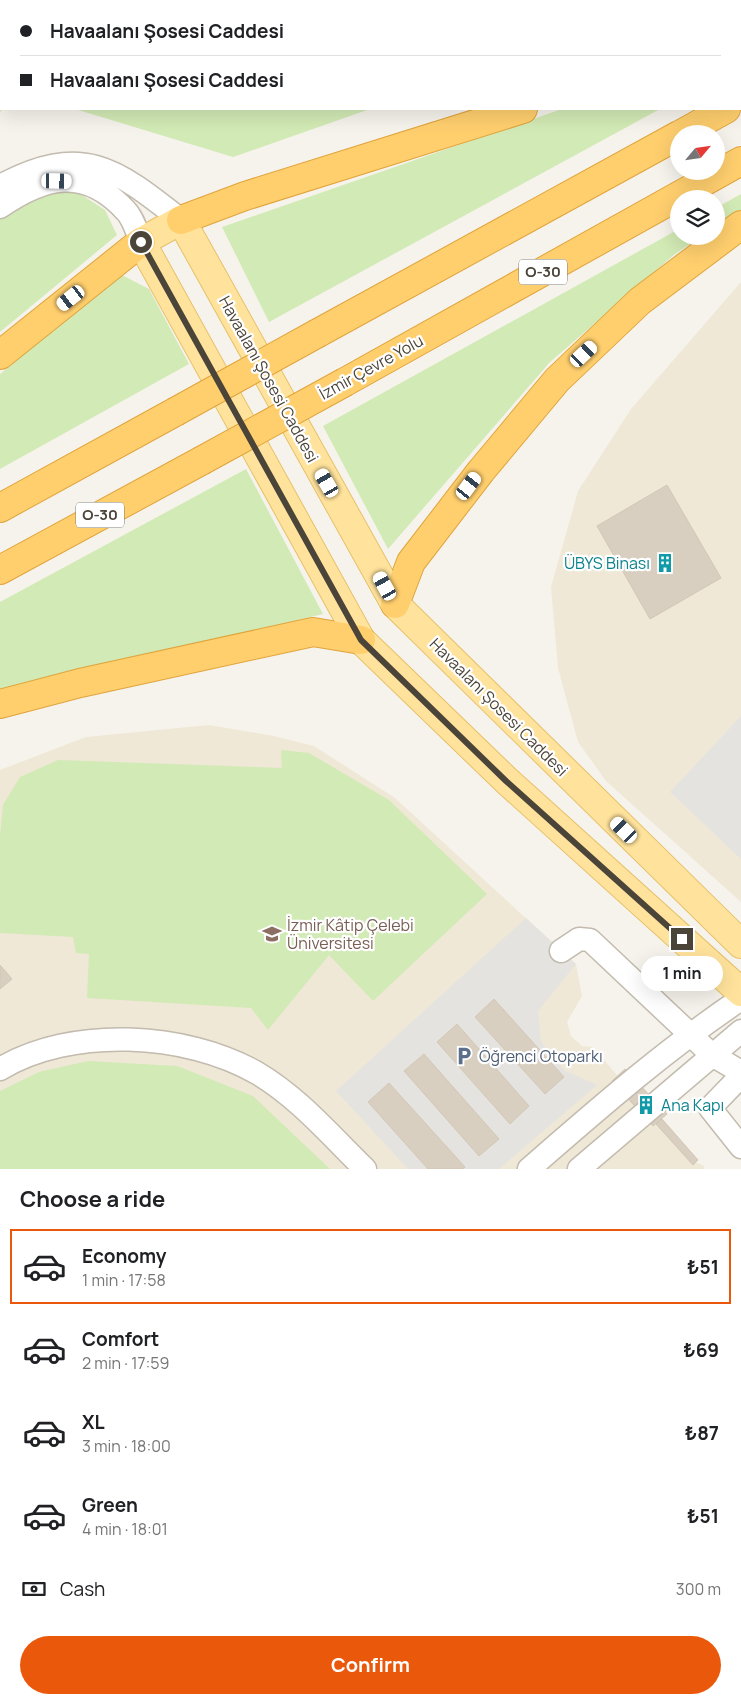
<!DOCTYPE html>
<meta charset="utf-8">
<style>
:root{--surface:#fff;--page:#f6f6f6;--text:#202124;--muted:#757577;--line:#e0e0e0;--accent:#ea580c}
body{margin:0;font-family:Manrope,sans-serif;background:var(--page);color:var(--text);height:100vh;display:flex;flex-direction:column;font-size:19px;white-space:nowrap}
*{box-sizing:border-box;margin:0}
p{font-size:16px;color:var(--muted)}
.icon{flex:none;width:28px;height:28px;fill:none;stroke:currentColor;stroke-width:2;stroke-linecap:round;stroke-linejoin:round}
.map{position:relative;height:1169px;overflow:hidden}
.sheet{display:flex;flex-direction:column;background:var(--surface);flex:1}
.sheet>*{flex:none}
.top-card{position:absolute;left:0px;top:0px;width:741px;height:110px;box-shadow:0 5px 20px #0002;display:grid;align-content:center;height:110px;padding:0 20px;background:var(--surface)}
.needle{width:32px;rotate:61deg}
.tools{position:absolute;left:670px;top:125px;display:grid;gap:10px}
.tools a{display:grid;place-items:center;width:55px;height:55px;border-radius:50%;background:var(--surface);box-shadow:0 5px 20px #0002;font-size:25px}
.end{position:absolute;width:22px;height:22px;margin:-11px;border:6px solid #4b4439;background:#fff;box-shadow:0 0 0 2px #fff}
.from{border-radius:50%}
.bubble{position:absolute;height:35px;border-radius:18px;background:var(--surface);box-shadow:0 5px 20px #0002;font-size:16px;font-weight:700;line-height:35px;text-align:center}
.car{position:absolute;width:15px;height:30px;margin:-15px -8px;border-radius:6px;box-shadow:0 0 4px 1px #0007;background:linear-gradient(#fff 24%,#345 0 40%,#fff 0 76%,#345 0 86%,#fff 0)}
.top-card b{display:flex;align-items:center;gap:18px;height:48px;font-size:19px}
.top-card b+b{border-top:1px solid var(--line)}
.top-card i{width:12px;height:12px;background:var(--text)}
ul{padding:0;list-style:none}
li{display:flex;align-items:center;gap:15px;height:75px;margin:0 10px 8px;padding:0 10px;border:2px solid transparent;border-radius:0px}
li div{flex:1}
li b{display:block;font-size:19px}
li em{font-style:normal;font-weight:700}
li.selected{border-color:var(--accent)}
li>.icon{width:45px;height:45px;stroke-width:1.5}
h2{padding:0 20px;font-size:22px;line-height:60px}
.pay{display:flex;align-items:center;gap:12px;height:55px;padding:0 20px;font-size:19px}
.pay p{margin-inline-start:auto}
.primary-button{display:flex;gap:10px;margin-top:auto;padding:10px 20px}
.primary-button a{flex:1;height:58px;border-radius:30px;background:var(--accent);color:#fff;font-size:20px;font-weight:700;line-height:58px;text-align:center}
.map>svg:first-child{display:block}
.education{fill:#efe8d6}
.grass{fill:#d2eab5}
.parking{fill:#e5e3e0}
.building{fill:#d8cfc1;stroke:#d3c7b4}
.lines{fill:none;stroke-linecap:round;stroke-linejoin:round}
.minor-casing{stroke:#c2bbae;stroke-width:25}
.major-casing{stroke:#e6c16a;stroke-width:30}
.highway-casing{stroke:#e0a43c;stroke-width:30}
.minor{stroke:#fff;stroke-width:22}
.major{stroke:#ffe39c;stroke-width:28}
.highway{stroke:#ffcf6e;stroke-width:28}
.highway-bridge-casing{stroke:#e0a43c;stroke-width:30;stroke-linecap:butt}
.highway-bridge{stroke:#ffcf6e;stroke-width:28}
.route{stroke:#4b4439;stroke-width:6}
.labels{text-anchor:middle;stroke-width:4.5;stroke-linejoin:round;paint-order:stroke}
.shield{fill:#fff;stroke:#817c74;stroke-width:1}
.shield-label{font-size:15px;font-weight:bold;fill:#4b4439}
.street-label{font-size:16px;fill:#4b4439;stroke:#fff}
.culture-label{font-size:16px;fill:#0d838f;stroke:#fff;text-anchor:end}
.education-label{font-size:16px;fill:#785e54;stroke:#fff;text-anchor:start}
.service-label{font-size:16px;fill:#4e5e75;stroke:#fff;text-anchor:start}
</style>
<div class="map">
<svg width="741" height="1169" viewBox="0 0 741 1169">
<rect width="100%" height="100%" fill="#f6f3ec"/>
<path class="education" d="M741,282V902L606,781L578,742L558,668L551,587L578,491L631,409Z
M209,725L274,736L314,746L395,798L576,964L582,996L567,1022L571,1036L582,1046L593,1047L634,1095L643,1087L649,1095L641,1103L695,1162L704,1166V1169H0V770L86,737Z"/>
<path class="grass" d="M0,0H679L1,1V109H3L0,112Z
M75,109H370L233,157Z
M562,109H660L269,322L222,227Z
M74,190L105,210L117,235L0,332V219L41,192Z
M741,194V210L716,227V208Z
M679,229V236H702L675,254L550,362L388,549L323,426Z
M122,275L149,289L189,364L0,469V374Z
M246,469L323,614L0,691V602Z
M281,750L309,753L389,800L487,894L373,1001L329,955L268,1030L251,1008L87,998L89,954L76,953L73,937L0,933V836L3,805L20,777L58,760L282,768Z
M88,1061L177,1066L253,1096L330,1169H0V1091L39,1072Z"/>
<path class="parking" d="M741,716V859L670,792Z
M526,918L576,964L538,1011L541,1041L564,1070L597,1085L499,1169H408L336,1091Z"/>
<path class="building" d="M667,485L721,578L650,619L597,526Z
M0,965L12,979L0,989Z
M494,999L564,1077L545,1094L475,1017Z
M457,1024L529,1106L510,1124L437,1042Z
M424,1054L499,1139L479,1156L404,1071Z
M625,1069L667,1114L653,1126L612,1081Z
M389,1083L465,1167L463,1169H428L368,1102Z
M662,1119L698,1160L693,1165L656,1124Z"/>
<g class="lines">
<g class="minor-casing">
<path id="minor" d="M0,186C82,142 115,168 181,220
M0,207C45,176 85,166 126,211C133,218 137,232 141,242
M561,951L579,939L590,940L712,1055L741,1072
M0,1069C71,1026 186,1032 257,1073C298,1097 331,1136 365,1169
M741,1076L710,1108L741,1147
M529,1169C598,1109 665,1050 741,999
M579,1169L741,1031"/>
</g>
<g class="major-casing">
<path id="major" d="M741,944L395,604L181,220L141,242L361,640L507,781L741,992"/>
</g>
<g class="highway-casing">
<path id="highway" d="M740,31H741
M681,134L726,109
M181,220L245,196L523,109
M318,333L679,135
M0,355L141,242
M345,382L741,161
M0,508L175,412
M0,570L201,461
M395,604L411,562L481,471L557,380L640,301L741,225
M0,704L80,683L313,632L361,640"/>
</g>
<use href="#minor" class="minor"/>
<use href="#major" class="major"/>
<use href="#highway" class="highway"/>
<g class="highway-bridge-casing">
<path id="highway-bridge" d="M175,412L318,333
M201,461L345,382"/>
</g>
<use href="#highway-bridge" class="highway-bridge"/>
</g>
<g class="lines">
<path class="route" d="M141,242L361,640L506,781L682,939"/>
</g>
<defs>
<g id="building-bare" transform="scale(1.5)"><path d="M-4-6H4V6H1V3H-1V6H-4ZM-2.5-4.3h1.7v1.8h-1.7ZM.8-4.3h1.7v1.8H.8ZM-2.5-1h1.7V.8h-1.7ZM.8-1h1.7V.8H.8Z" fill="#0f9aa8" stroke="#fff" stroke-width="2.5" paint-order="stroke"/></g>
<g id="university-bare" transform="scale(1.5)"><path d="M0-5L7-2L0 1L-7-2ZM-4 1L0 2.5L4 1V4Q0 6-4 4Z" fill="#8d6e63" stroke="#fff" stroke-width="2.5" paint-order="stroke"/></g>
<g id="parking-bare" transform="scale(1.5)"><path d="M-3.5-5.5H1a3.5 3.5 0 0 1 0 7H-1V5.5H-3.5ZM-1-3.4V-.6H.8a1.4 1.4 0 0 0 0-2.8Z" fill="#5c6f8a" stroke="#fff" stroke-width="2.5" paint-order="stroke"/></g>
</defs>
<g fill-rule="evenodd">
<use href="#building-bare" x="665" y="563"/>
<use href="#university-bare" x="272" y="934"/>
<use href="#parking-bare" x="464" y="1056"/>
<use href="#building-bare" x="646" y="1105"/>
</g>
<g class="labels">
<g class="shield">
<rect x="519" y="259.5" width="48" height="25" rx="4"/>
<rect x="76" y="502.5" width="48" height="25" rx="4"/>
</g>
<g class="shield-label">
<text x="543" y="277">O-30</text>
<text x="100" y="520">O-30</text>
</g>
<g class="street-label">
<text transform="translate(371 367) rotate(-29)" y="6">İzmir Çevre Yolu</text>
<text transform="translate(269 379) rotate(61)" y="6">Havaalanı Şosesi Caddesi</text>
<text transform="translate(499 707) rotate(45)" y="6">Havaalanı Şosesi Caddesi</text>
</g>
<g class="culture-label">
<text x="650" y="569">ÜBYS Binası</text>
<text x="661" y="1111" text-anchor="start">Ana Kapı</text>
</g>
<g class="education-label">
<text x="287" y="931">İzmir Kâtip Çelebi<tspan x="287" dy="18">Üniversitesi</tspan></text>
</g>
<g class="service-label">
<text x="479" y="1062">Öğrenci Otoparkı</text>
</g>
</g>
</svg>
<div class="tools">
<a><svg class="needle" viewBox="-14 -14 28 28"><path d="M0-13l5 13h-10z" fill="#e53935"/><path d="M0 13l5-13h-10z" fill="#757577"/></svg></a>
<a><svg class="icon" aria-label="layers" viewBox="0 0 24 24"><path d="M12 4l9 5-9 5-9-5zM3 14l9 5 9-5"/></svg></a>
</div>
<i class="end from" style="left:141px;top:242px"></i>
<i class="end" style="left:682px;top:939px"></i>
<div class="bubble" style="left:641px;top:956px;width:82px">1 min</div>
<i class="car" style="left:57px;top:181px;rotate:91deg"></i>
<i class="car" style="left:71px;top:298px;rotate:232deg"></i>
<i class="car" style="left:584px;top:354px;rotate:47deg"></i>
<i class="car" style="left:327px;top:483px;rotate:330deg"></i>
<i class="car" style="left:469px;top:486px;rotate:37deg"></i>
<i class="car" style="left:385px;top:586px;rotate:331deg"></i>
<i class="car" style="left:624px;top:830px;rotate:314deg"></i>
<div class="top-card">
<b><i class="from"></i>Havaalanı Şosesi Caddesi</b>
<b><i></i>Havaalanı Şosesi Caddesi</b>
</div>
</div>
<section class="sheet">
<h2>Choose a ride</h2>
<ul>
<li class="selected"><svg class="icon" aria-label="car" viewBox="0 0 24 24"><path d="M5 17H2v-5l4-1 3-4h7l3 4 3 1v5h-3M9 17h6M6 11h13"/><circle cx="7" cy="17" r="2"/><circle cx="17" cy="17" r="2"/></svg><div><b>Economy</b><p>1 min · 17:58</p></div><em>₺51</em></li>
<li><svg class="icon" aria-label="car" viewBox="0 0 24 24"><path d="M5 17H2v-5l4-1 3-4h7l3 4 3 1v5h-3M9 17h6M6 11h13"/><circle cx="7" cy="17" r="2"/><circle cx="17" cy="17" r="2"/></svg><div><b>Comfort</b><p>2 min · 17:59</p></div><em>₺69</em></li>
<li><svg class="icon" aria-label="car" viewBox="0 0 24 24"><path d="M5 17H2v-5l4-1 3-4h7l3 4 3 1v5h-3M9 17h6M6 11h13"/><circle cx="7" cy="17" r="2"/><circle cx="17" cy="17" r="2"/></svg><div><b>XL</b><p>3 min · 18:00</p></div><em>₺87</em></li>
<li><svg class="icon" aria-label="car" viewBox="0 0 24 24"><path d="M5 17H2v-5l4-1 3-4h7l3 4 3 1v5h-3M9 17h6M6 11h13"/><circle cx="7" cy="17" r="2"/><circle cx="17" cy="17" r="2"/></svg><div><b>Green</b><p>4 min · 18:01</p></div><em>₺51</em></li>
</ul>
<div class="pay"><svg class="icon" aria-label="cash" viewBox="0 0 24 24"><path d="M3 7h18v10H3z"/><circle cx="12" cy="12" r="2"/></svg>Cash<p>300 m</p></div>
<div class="primary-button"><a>Confirm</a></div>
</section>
